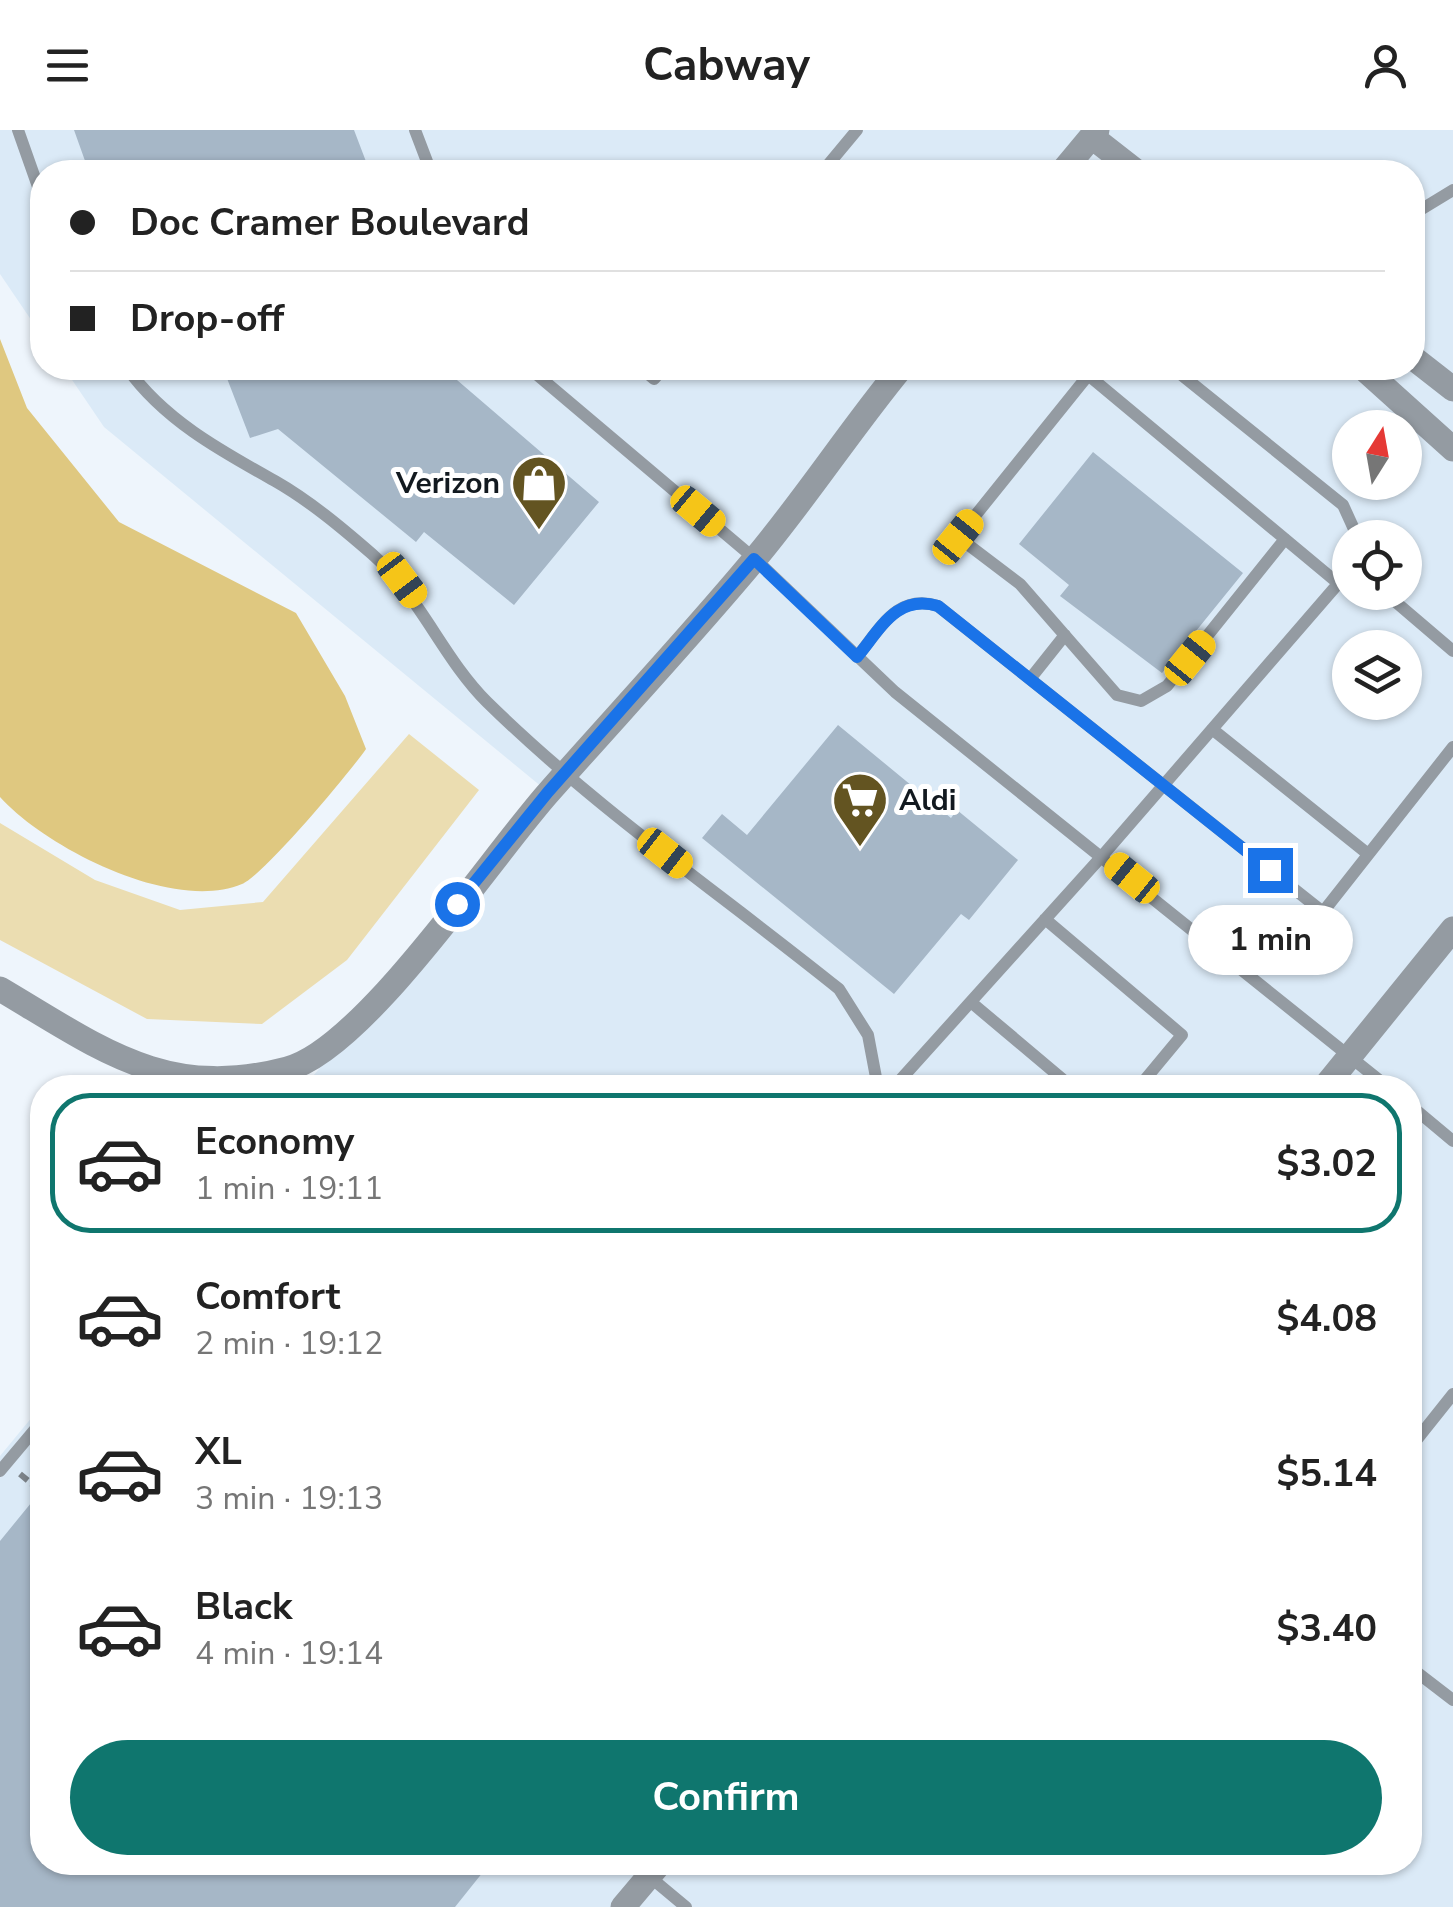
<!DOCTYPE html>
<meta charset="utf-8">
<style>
:root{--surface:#fff;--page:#f6f6f6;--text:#222;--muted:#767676;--line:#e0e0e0;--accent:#0f766e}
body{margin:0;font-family:"Nunito Sans",sans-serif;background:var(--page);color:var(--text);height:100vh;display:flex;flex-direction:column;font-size:38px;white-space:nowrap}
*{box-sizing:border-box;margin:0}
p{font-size:32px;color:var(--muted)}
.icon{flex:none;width:55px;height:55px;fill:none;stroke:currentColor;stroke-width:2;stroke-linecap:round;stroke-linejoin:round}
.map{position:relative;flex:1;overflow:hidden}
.panel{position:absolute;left:30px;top:945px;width:1392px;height:800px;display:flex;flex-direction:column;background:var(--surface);border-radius:40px;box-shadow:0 2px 8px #0004}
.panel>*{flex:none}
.guide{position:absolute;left:30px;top:30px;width:1395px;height:220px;border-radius:40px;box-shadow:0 2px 8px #0004;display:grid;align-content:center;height:220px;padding:0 40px;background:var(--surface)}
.needle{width:65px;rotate:11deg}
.fabs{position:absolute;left:1332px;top:280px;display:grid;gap:20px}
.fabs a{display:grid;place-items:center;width:90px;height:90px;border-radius:50%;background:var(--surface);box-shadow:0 2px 8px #0004;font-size:50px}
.end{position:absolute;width:45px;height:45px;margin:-22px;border:12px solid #1a73e8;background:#fff;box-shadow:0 0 0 5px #fff}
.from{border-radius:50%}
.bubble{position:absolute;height:70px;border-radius:35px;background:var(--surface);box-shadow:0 2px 8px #0004;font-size:32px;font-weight:700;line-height:70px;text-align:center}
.car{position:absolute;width:30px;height:60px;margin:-30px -15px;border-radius:12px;box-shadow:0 0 8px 2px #0007;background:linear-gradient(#f5c518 24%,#345 0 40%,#f5c518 0 76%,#345 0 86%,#f5c518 0)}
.guide b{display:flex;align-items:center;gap:35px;height:95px;font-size:38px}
.guide b+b{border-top:2px solid var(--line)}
.guide i{width:25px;height:25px;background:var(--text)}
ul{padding:18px 0 0;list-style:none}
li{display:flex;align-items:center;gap:30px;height:140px;margin:0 20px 15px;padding:0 20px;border:5px solid transparent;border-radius:40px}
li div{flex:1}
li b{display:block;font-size:38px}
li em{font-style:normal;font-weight:700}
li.on{border-color:var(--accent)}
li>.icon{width:90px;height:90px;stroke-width:1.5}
.cta{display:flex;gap:20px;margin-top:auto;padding:20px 40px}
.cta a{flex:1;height:115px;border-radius:60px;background:var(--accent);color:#fff;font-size:40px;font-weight:700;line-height:115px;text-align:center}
header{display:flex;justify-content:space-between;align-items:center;height:130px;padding:0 40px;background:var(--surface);font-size:45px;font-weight:700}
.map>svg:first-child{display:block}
.built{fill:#dbeaf7;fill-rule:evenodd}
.green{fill:#ebddb1}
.water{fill:#dfc880}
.building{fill:#a6b7c7}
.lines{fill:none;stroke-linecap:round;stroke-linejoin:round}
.path{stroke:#7d848a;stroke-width:6;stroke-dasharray:10 5;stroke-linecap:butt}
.service{stroke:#949ba2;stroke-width:12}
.minor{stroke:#949ba2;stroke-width:25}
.route{stroke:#1a73e8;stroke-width:12}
.labels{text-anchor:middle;stroke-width:10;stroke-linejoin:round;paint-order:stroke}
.poi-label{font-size:30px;font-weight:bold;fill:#12191f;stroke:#fff;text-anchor:end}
</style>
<header><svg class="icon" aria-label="menu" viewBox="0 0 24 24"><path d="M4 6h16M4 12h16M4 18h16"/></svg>Cabway<svg class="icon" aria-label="person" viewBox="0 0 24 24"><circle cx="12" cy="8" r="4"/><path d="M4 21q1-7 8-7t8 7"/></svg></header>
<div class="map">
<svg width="1453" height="1777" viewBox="0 0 1453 1777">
<rect width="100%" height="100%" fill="#eef5fc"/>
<path class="built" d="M0,0H1453V1777H0V1326L42,1275V1732H1410V958L304,957L548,662L104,297L64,238H1412V42H42V206L0,144ZM1350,298H1405V352H1350ZM1350,408H1405V462H1350ZM1350,518H1405V572H1350Z"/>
<path class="green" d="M409,604L479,660L347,830L262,894L147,889L0,810V693L95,750L180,780L263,772Z"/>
<path class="water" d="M0,209L27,278L119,392L296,483L345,566L366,619C350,642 264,745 242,754C173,783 46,718 0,667Z"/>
<path class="building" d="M74,0H354L370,42H89Z
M223,238H443L599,372L514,475L424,402L416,412L278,299L250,308Z
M1093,322L1243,443L1162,543L1060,466L1069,455L1019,414Z
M838,595L951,688L957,680L1018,730L969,790L961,784L894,864L702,708L722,684L747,705Z
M40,1362L42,1732H491L455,1777H0V1411Z"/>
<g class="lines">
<path class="path" d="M20,1344L38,1359"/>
<path class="service" d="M18,0L42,68
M415,0L431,42
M822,42L857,0
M1412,85L1453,60
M127,238C164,290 221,321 275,351C310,371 342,398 372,424C421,467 442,527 487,572C595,678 721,764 839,859L868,905L878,958
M529,238L755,429L895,562L1389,958
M641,238L654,249L664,238
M1094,238L958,407L1020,454L1117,565L1141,571L1167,556L1285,409
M1173,238L1343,375L1358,408
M1088,245L1339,454
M1384,462L1453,521
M857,527C881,498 897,463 938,476L1323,782L1453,617
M1030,549L1065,505
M1212,599L1368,724
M1045,789L1182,905L1138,958
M972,873L1073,958
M893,958L1103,725L1350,440
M1410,975L1453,1011
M1410,1318L1453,1264
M0,1341L42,1291
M1410,1537L1453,1570
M632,1732L686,1777"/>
<path class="minor" d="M1092,7L1137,42
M1062,42L1097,0
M1412,227L1453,259
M1363,238L1453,319
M0,859C100,918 165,971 287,939C363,920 491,727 549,662C617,585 688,509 754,430C806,368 850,300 901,238
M1324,958L1453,799
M623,1777L661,1732"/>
</g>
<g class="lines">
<path class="route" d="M457,774L548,662L754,429L857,527C881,498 897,464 938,476L1270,740"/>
</g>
<defs>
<g id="shop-pin" transform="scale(2.875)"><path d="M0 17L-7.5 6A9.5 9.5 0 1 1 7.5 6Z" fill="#635421" stroke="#fff"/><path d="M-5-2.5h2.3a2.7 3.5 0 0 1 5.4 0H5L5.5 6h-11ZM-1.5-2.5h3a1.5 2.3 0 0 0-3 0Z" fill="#fff"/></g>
<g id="supermarket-pin" transform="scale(2.875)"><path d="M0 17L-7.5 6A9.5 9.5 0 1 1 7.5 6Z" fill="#635421" stroke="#fff"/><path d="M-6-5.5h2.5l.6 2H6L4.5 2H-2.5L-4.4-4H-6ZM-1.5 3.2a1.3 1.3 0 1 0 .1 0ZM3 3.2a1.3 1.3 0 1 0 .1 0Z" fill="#fff"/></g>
</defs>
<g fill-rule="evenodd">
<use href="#shop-pin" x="539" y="353"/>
<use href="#supermarket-pin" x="860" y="670"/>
</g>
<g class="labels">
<g class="poi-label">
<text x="500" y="363">Verizon</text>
<text x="899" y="680" text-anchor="start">Aldi</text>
</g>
</g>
</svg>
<div class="fabs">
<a><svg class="needle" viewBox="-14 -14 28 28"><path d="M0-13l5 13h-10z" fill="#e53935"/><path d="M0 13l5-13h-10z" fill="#767676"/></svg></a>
<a><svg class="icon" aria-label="locate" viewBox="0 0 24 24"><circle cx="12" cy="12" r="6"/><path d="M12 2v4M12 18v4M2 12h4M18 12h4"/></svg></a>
<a><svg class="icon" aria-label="layers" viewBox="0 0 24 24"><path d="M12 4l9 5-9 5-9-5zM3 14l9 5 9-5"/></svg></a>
</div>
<i class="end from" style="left:457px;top:774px"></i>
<i class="end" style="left:1270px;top:740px"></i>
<div class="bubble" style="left:1188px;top:775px;width:165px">1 min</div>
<i class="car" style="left:698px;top:381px;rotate:130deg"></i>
<i class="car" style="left:958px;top:407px;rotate:39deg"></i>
<i class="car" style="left:402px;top:450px;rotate:143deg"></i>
<i class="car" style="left:1190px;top:528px;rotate:39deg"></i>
<i class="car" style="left:665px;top:723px;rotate:128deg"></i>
<i class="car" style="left:1132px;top:748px;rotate:309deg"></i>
<div class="guide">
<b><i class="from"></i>Doc Cramer Boulevard</b>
<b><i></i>Drop-off</b>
</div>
<section class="panel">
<ul>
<li class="on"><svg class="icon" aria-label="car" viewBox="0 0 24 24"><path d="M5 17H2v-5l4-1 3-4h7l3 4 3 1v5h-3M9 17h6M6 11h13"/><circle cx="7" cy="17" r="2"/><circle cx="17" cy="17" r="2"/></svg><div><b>Economy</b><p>1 min · 19:11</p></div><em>$3.02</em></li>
<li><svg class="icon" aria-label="car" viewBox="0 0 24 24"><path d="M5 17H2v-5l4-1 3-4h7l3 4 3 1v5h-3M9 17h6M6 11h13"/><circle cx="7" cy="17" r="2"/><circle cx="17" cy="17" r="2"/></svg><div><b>Comfort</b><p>2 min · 19:12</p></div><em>$4.08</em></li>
<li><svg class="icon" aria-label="car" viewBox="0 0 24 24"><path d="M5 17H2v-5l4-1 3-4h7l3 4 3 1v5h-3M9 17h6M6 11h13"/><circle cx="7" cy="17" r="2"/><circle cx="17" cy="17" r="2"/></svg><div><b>XL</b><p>3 min · 19:13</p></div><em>$5.14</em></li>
<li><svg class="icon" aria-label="car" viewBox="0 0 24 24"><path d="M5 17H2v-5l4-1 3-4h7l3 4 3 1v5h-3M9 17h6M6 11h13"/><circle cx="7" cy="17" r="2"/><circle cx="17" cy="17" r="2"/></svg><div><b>Black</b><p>4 min · 19:14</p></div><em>$3.40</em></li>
</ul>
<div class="cta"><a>Confirm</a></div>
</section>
</div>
